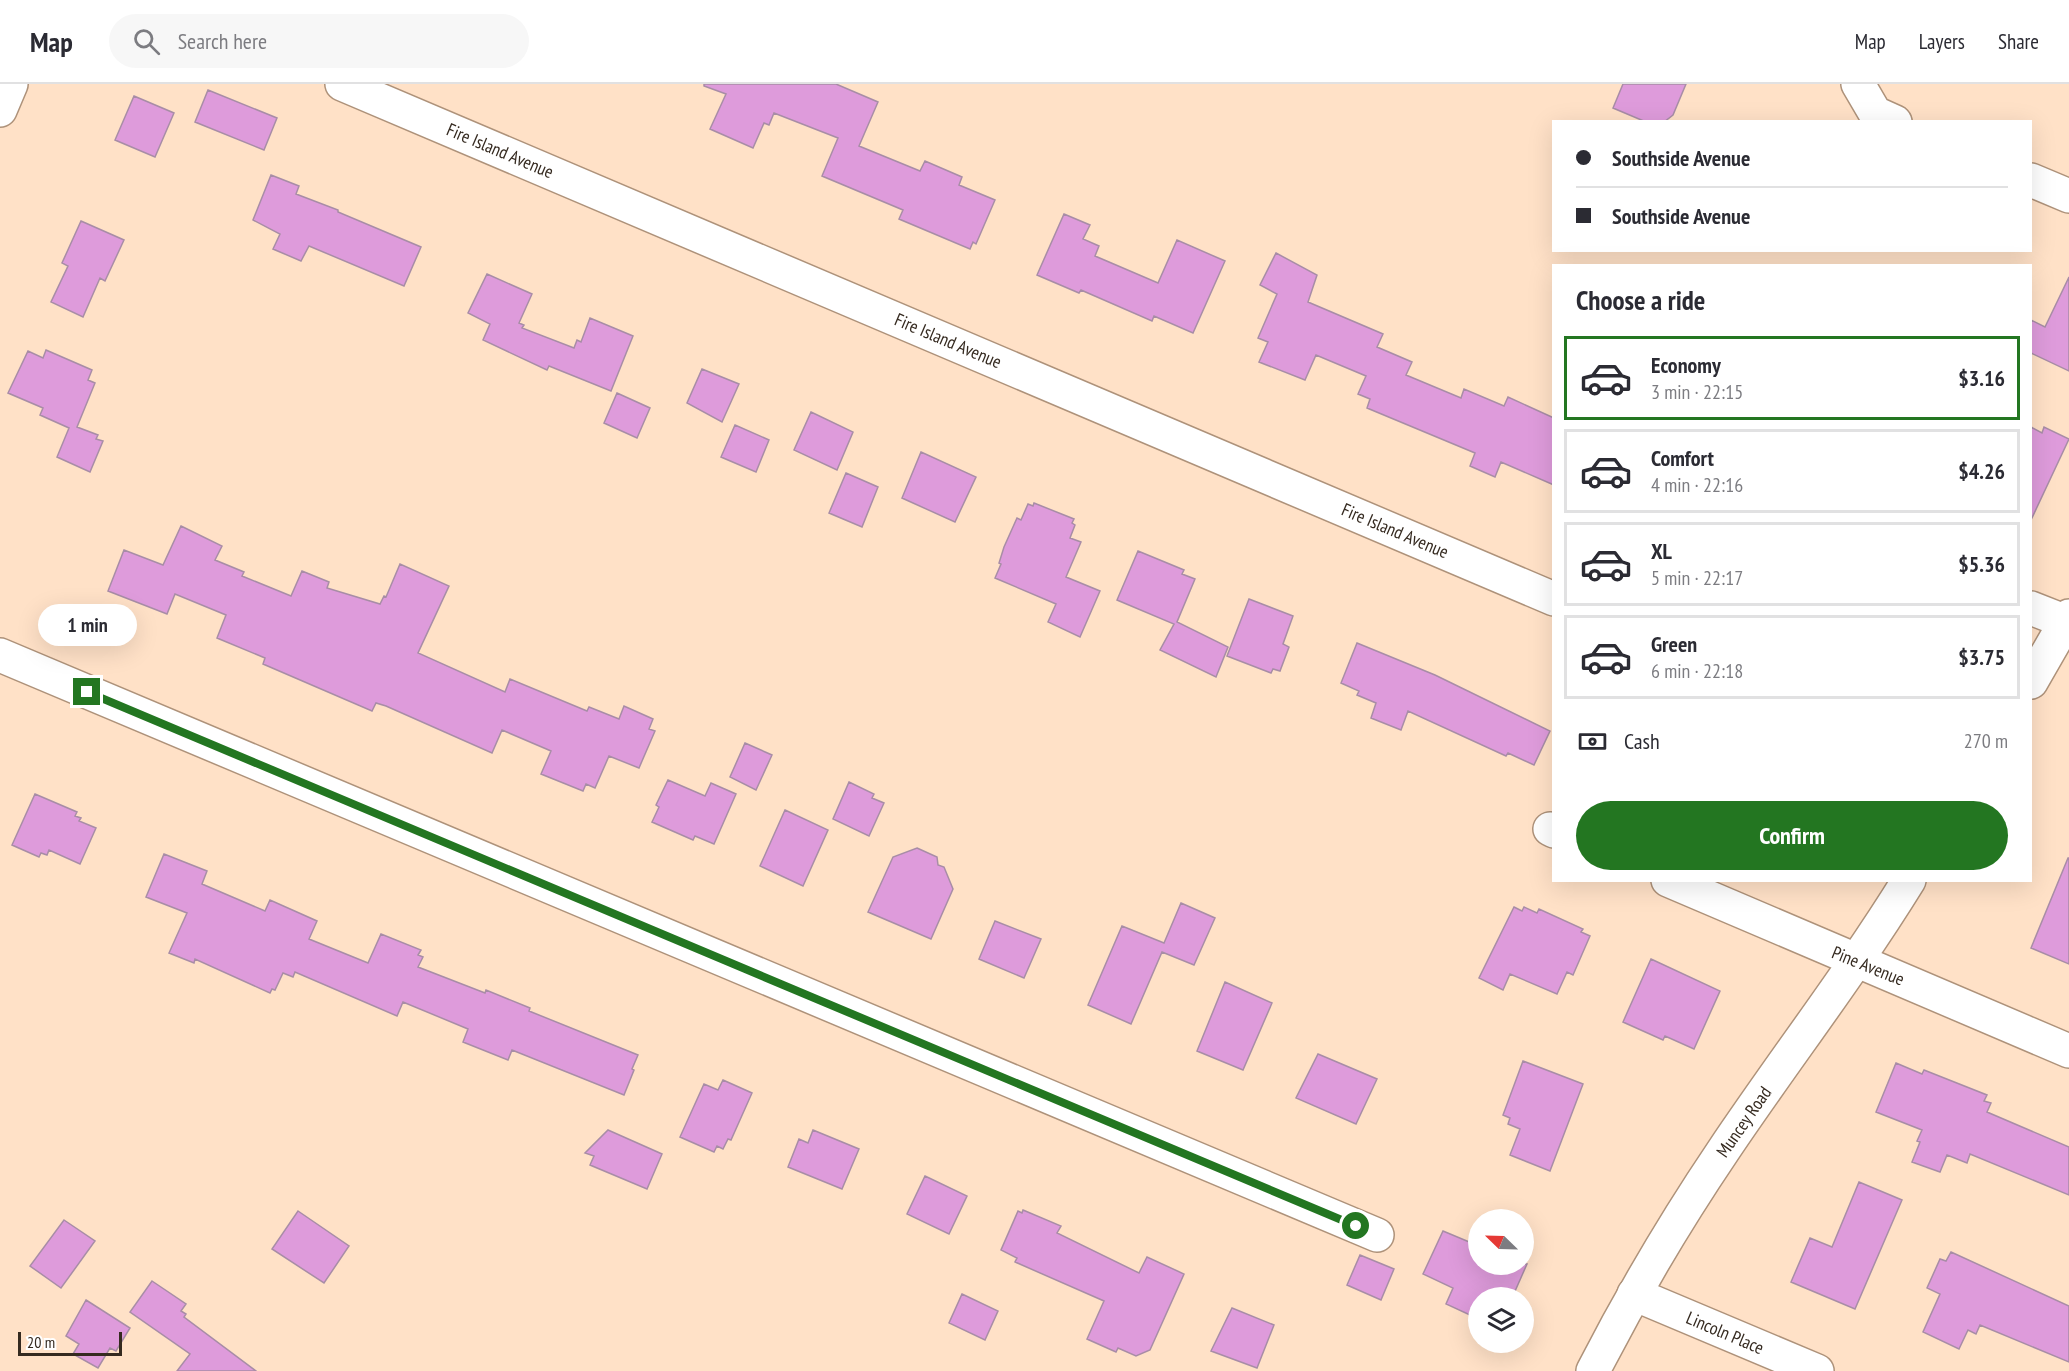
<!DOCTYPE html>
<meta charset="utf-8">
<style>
:root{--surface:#fff;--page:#f7f7f7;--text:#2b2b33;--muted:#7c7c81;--line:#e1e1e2;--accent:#237621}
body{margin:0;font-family:"PT Sans Narrow",sans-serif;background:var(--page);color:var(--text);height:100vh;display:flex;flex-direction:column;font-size:22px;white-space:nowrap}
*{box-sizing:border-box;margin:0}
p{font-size:20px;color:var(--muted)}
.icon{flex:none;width:33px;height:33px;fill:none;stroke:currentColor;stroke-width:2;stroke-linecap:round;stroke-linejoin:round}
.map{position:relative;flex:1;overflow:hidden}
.drawer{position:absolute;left:1552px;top:180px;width:480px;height:618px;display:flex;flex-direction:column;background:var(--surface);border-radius:0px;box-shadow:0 6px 24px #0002}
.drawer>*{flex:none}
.banner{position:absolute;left:1552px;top:36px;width:480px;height:132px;border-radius:0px;box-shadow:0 6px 24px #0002;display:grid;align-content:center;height:132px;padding:0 24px;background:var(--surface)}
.needle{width:39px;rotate:293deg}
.controls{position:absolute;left:1468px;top:1125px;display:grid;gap:12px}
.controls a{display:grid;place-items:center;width:66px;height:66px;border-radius:50%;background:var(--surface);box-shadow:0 6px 24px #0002;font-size:30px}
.scale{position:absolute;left:18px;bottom:15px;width:104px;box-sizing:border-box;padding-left:6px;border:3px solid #352a20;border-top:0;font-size:16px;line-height:21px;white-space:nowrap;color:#352a20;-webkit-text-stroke:4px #fff;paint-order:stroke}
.end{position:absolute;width:27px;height:27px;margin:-14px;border:8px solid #237621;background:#fff;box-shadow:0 0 0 3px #fff}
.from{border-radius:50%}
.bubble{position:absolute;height:42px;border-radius:21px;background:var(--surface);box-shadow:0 6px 24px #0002;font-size:20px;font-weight:800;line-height:42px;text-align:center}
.banner b{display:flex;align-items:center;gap:21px;height:57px;font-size:22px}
.banner b+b{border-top:2px solid var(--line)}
.banner i{width:15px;height:15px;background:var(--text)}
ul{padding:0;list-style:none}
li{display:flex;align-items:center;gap:18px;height:84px;margin:0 12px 9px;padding:0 12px;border:3px solid var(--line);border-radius:0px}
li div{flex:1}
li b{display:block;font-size:22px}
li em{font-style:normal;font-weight:800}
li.selected{border-color:var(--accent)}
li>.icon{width:54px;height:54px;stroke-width:1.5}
h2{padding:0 24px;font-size:27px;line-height:72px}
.pay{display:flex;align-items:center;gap:15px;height:66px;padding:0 24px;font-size:22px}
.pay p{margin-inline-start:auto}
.cta{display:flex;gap:12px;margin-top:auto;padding:12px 24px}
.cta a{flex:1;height:69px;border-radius:36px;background:var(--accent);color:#fff;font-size:24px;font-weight:800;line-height:69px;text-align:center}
header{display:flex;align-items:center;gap:36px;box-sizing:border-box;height:84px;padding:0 30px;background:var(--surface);border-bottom:2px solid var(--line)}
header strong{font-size:28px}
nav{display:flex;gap:33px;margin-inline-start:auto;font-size:21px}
.search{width:420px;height:54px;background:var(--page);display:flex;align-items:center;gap:15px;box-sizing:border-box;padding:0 21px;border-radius:33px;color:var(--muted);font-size:22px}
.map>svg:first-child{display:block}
.building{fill:#de9bdb;stroke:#a88da6;stroke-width:1.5}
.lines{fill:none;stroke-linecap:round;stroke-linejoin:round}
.minor-casing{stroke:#ae927a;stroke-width:36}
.tertiary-casing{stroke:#ae927a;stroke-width:36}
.minor{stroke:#fff;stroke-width:33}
.tertiary{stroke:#fff;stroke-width:33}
.route{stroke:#237621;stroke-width:8}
.labels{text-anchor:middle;stroke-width:4.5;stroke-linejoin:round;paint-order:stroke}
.street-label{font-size:18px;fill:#352a20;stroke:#fff}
</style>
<header>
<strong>Map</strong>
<div class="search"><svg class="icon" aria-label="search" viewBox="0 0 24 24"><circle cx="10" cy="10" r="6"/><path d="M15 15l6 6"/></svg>Search here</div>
<nav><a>Map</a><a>Layers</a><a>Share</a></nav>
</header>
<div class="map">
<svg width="2069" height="1287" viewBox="0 0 2069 1287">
<rect width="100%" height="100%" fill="#ffe1c7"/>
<path class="building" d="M704,0H836L878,18L859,62L920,87L925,77L962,93L959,101L995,116L976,160L973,158L970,165L899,135L903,126L822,92L838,54L774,29L769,41L764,39L753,64L710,45L726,10L704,2Z
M1623,0H1686L1673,31L1664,38H1646L1613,24Z
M208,6L277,34L264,66L195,38Z
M134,12L174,29L155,73L115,56Z
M271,91L299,102L296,110L338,126V128L421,163L404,202L309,162L301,177L273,165L280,150L253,136Z
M1064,130L1090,141L1083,155L1099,162L1095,172L1158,199L1177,156L1225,177L1193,249L1154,232L1152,237L1081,206L1079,209L1037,191Z
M81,137L124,156L105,197L100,194L83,233L51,218L68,182L62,179Z
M1276,169L1317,191L1308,218L1383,250L1377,263L1412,278L1406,291L1461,314L1464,305L1504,322L1508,313L1554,334V401L1501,378L1495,393L1470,382L1475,369L1367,324L1370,315L1358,310L1366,292L1316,271L1305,296L1259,278L1268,258L1258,254L1277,210L1260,201Z
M487,190L532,210L519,239L524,241L522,244L574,264L577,256L581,258L590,234L633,252L611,307L549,282L547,286L483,256L490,240L468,229Z
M2069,193V287L2031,269V236L2045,243Z
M46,266L92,286L88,296L95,299L77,343L98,351L96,355L103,357L90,388L57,373L69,344L40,331L43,324L8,309L28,267L43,274Z
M702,285L739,300L722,338L687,319Z
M617,309L650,324L637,354L604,339Z
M811,328L853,348L837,386L794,366Z
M735,341L769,356L756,388L721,373Z
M2031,343L2042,349L2044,343L2069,355L2031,436Z
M921,368L976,393L955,438L902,414Z
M846,389L878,403L862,443L829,429Z
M1034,419L1074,435L1072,439L1075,441L1070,454L1081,458L1066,493L1100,507L1080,553L1048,538L1056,520L995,494L1001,480L999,479L1004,463L1017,434L1021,436L1028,420L1033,422Z
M181,442L222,462L215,476L244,488L242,492L291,512L302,487L329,498L327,504L380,520L384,512L386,513L400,480L449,502L418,569L505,608L510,595L587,627L589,623L619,635L624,622L653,635L649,645L655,647L639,684L609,672L595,704L586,700L583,707L541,690L551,667L502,646L492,669L386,622L376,619L372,627L263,580L265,574L217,554L226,531L175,510L167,530L108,507L124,466L163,481Z
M1138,467L1184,486L1182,490L1195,495L1177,538L1228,563L1216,593L1160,566L1174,540L1117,516Z
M1249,515L1293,532L1283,560L1289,563L1280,587L1273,585L1271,589L1227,572Z
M1357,559L1435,591L1550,647L1534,681L1508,669L1506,672L1408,627L1401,646L1371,634L1376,619L1357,611L1359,607L1341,599Z
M745,659L772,671L756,706L730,693Z
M668,696L705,712L711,699L736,710L714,760L695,752L693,756L652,738L659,723L656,721Z
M849,698L874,710L872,714L884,719L869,752L833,735Z
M35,710L77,728L75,732L81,734L79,737L96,744L80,780L49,766L47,771L41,769L39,773L12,761Z
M785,726L828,746L803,802L760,782Z
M917,764L937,773L938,781L944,783L953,805L931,855L868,828L893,773Z
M164,770L207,787L202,800L265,827L270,816L317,837L309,855L368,879L381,850L421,866L418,871L423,873L418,883L485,909L486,906L530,924L529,927L638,971L632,985L634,986L624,1011L512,966L508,976L463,958L468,945L403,918L397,932L295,888L293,893L283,889L275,906L272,905L270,909L195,875L194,879L169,869L187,829L146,813Z
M2068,774H2069V880L2031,864Z
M1181,819L1215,834L1194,881L1162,868L1131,940L1088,921L1122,842L1164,859Z
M1514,823L1522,827L1524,823L1537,829L1539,825L1583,845L1581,848L1590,852L1573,891L1567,888L1557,910L1510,890L1503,906L1479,894Z
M995,837L1041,855L1024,894L979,875Z
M1651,875L1720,907L1694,965L1665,952L1663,956L1623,938Z
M1225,898L1272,919L1243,986L1197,967Z
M1318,970L1377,995L1356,1040L1296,1014Z
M1523,977L1583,1000L1550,1087L1510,1071L1520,1045L1508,1040L1510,1034L1503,1031Z
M1896,979L1922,990L1924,986L1987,1011L1984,1017L1991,1019L1987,1028L2069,1063V1111L1970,1070L1967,1079L1947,1071L1940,1088L1912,1078L1920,1058L1917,1057L1922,1046L1876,1028Z
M723,996L752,1009L731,1056L728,1055L723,1065L717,1062L714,1068L680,1053L704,1000L718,1006Z
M608,1046L662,1070L647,1105L590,1081L594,1072L585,1069Z
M813,1046L859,1065L842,1105L788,1083L799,1055L808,1059Z
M925,1092L967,1112L949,1150L907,1130Z
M1859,1098L1902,1116L1855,1225L1791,1198L1810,1154L1832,1163Z
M1023,1126L1061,1142L1057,1149L1139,1189L1147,1173L1184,1190L1150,1266L1136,1272L1118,1264L1116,1268L1087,1255L1104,1217L1015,1178L1017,1174L1001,1166L1018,1127L1022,1129Z
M298,1127L349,1162L324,1199L272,1165Z
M64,1136L95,1157L61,1204L30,1182Z
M1443,1147L1474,1160L1479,1149V1180H1527L1512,1214H1478L1470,1231L1446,1220L1453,1204L1423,1190Z
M1951,1168L2069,1222V1278L1980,1241L1976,1250L1968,1246L1959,1265L1923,1248L1940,1210L1927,1204L1940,1175L1946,1177Z
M1360,1171L1394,1185L1381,1216L1347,1201Z
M152,1197L186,1220L181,1227L186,1230L184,1233L256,1287H177L190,1270L130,1228Z
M962,1210L998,1227L985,1256L949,1239Z
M86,1216L130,1244L116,1267L110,1264L98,1284L73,1270L79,1260L66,1252Z
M1232,1224L1274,1241L1257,1284L1211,1267Z"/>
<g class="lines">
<g class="minor-casing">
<path id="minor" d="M342,0L1554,515
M1858,0L1875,29L1895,38
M0,26L11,0
M2031,96L2069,112
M2031,524L2069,539
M0,571L1377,1151
M1550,745L1554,747
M1668,796L2069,967
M1634,1210L1817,1287"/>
</g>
<g class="tertiary-casing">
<path id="tertiary" d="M2031,598L2069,532
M1593,1287C1632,1211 1675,1138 1723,1067C1784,976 1851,890 1909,796"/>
</g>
<use href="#minor" class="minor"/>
<use href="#tertiary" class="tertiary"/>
</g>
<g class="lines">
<path class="route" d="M87,608L1356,1142"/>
</g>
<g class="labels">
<g class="street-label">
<text transform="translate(500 67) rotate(23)" y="6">Fire Island Avenue</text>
<text transform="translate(948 257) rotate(23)" y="6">Fire Island Avenue</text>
<text transform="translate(1395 447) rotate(23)" y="6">Fire Island Avenue</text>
<text transform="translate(1868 882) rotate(22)" y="6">Pine Avenue</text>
<text transform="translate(1744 1038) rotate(-55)" y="6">Muncey Road</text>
<text transform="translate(1725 1249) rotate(23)" y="6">Lincoln Place</text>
</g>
</g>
</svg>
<div class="controls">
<a><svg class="needle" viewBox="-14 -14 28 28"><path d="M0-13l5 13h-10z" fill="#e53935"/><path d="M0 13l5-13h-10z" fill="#7c7c81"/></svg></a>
<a><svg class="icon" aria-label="layers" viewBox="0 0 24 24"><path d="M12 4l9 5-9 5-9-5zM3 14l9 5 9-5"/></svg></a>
</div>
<div class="scale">20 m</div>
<i class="end from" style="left:1356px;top:1142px"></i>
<i class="end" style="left:87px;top:608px"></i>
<div class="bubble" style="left:38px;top:520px;width:99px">1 min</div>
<div class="banner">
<b><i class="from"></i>Southside Avenue</b>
<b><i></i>Southside Avenue</b>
</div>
<section class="drawer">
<h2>Choose a ride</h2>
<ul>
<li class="selected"><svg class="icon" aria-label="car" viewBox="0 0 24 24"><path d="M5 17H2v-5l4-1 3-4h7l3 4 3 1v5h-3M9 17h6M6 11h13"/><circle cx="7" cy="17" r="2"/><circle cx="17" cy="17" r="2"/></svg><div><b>Economy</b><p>3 min · 22:15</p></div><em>$3.16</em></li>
<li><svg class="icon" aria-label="car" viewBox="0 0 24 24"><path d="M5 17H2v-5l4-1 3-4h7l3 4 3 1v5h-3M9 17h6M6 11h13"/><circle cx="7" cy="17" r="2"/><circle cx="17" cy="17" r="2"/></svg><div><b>Comfort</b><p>4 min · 22:16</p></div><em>$4.26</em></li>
<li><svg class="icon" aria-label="car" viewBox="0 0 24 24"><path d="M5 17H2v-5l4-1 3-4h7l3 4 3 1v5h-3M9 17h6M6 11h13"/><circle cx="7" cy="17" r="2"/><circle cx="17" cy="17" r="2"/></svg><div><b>XL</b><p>5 min · 22:17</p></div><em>$5.36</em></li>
<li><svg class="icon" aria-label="car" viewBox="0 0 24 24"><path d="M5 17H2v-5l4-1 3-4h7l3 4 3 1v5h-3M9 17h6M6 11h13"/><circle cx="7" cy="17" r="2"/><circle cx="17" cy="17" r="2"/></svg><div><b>Green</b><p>6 min · 22:18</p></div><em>$3.75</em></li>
</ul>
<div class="pay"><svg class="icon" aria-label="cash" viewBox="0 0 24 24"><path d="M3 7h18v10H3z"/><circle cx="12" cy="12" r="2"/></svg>Cash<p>270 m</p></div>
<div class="cta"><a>Confirm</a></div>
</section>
</div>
